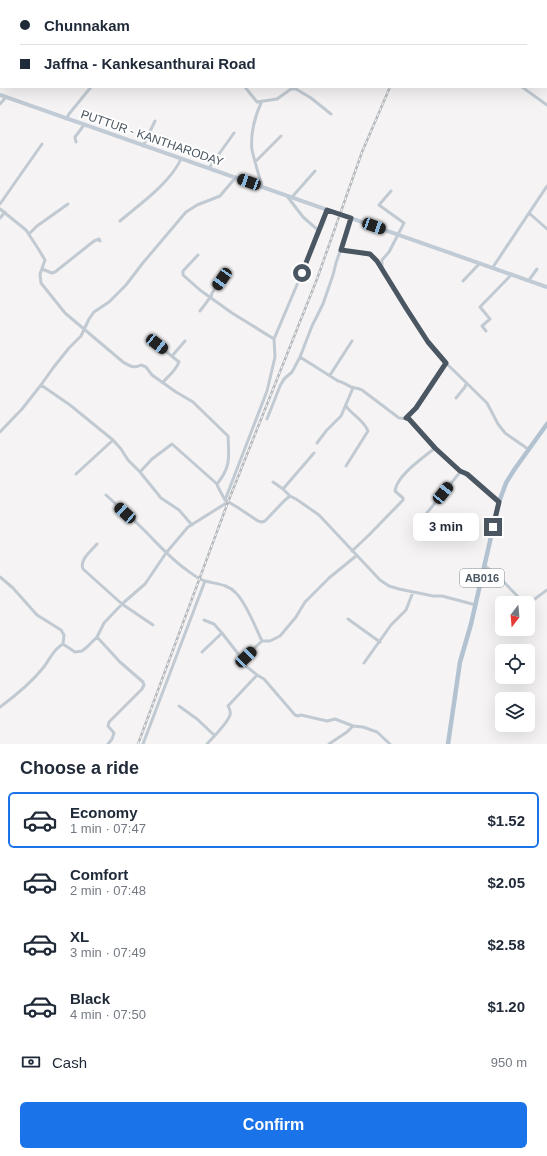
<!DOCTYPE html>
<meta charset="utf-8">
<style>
:root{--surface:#fff;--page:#f2f2f3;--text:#1f2937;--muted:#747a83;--line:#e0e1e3;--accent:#1a73e8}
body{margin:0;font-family:Arial,sans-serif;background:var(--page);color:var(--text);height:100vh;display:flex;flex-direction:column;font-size:15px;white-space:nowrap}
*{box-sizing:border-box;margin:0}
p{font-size:13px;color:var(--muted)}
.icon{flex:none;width:22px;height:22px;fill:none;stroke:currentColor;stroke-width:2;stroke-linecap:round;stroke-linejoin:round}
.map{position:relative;height:744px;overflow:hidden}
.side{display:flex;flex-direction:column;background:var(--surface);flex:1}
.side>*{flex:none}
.banner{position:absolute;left:0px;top:0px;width:547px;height:88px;box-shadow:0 4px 16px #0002;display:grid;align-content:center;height:88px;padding:0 20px;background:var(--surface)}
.needle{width:26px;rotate:196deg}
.fabs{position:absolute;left:495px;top:596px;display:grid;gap:8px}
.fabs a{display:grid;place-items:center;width:40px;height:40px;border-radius:6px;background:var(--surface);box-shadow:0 4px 16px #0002;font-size:20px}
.end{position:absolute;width:18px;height:18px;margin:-9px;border:5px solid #4a5661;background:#fff;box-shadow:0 0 0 2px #fff}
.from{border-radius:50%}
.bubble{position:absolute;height:28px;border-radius:6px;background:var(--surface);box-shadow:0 4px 16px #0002;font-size:13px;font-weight:600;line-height:28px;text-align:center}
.car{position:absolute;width:12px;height:24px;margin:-12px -6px;border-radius:5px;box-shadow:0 0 3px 1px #0007;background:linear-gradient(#222 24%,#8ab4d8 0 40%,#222 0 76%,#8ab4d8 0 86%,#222 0)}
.banner b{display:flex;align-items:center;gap:14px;height:38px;font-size:15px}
.banner b+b{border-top:1px solid var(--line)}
.banner i{width:10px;height:10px;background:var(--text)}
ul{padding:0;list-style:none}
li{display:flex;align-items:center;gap:12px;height:56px;margin:0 8px 6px;padding:0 12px;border:2px solid transparent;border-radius:6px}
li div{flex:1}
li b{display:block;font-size:15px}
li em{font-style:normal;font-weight:600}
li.active{border-color:var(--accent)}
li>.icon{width:36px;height:36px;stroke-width:1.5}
h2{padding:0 20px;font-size:18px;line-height:48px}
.pay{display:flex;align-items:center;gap:10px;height:44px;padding:0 20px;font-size:15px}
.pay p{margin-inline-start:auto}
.button{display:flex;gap:8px;margin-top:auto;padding:8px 20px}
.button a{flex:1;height:46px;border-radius:6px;background:var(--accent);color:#fff;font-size:16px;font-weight:600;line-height:46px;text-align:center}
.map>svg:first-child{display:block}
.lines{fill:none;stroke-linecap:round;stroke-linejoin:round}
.street{stroke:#c1cad2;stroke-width:3}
.secondary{stroke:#c1cbd6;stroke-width:4}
.primary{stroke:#b3c2d1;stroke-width:4.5}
.rail-casing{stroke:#b5b8bd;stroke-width:2.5}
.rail{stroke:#fff;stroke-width:1;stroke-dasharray:3;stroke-linecap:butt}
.route{stroke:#4a5661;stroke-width:5}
.labels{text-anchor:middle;stroke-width:4;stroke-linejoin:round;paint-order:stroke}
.shield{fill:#fff;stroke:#808990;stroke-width:1}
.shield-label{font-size:11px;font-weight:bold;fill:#4a5661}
.street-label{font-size:12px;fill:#4a5661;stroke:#fff}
</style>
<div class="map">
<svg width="547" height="744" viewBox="0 0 547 744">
<rect width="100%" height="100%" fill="#f5f3f3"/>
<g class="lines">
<path class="street" d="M2,0L3,1
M168,0L169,1
M442,1V0
M245,87L257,102L277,99L291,89H296L311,98L331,114
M522,87L547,105
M0,104L6,97
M66,119L69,114L91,87
M76,142L75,137L84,125
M143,146L155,121
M255,162L281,136
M209,168L234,133
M262,187C259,175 255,163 252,150C250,135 255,115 262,101
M391,191L379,205L404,223L389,252L382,260V269L406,308L428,342L446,363L487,403L498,424L505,433L528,449
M287,196L303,217L319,231
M292,197L315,171
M0,204L42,144
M0,209L26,230L39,250L45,260L40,274L41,283L65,313L123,362C130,366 134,369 141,365L146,367L152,375L176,392L193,402L228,436C229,457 231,467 217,484
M529,213L547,229
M0,218L5,212
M120,221C140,204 170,183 181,159
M29,234L37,226L68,204
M341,250L370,255L377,261L381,267
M198,255L183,271V275L200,290L211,298L209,299L200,311
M493,267L547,186
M42,269L52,273L55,272L94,241L99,239L100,241
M222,279L212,293L211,298L232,313L274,339
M529,280L537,269
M463,281L480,263
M486,331L482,326L490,319L480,307L512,274
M156,337L157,344L179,362C176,370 169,376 163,382
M172,356L185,341
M300,357L338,381C343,382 347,385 351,387C355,388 358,388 362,390L399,418L409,419L435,448L461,471L467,474L499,502
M330,375L352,341
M41,385L70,405L113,440L121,449L128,460L140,472L161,498L179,510L192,525
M456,398L465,387L466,384
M346,406C352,415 364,420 368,431L346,466
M406,418L416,408L446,363
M267,419L280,386L284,379L292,372L300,357L312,326L323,304L333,275L336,263L351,218
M0,432L22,409L41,385L53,368L69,348L81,336L89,319L94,312L109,302L126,285L142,264L186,212L197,205L220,196L236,177
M317,443L326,431L341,416L353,388
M140,472L152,459L172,444L217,484L218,487L225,500L237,507L258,521L262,522L265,521L284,501L290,496L296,499L319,515L380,580L389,586L399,589L433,596H442L476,605
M76,474L113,440
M273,482L283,489L290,496
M283,489L314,453
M106,495C119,507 132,518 144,530C157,543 169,557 184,568C191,573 198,579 205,581C216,584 228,584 236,593C247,604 255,627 262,641
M225,500L267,391L275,357L274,339L324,221L327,210
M426,514L461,471
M97,544C91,551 79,560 83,569L122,604L153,625
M352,551L369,535L403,500V498L395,491C397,475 423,458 435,448
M356,556L329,578L305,602L296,617L280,636L270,641H262L245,657L243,660L246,666L257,675L264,679L295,715L298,716L301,715L327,721L335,719L353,726L363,727L377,732L390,744
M485,566L498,576L524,603
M0,577L13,588L37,615L61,630L64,635L63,644
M528,604L547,590
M348,619L380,642
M204,620L214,624L222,633L243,660
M97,637L120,662L143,682L144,685L142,689L109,722L108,726L114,733L112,739L108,744
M202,652L222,633
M364,663L391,625L406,610L413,592
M179,706L197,719L214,735
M0,707C15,696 31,683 43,668C49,661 53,649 63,644L75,652L82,651L87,647L97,637L104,623L122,604L145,584L166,553L188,527L228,502
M143,744L205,581
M207,744C214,736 227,724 230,715C231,711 230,709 228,706L257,675
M329,744L347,732L353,726"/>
<path class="secondary" d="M0,95L547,287"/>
<path class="primary" d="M448,744L460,662L471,624L499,502L506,483L514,470L547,424"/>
<g class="rail-casing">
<path id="rail" d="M436,1V0
M138,744L228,502L317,279L362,152L390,87"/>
</g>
<use href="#rail" class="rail"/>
</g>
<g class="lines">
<path class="route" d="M302,273L327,210L351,218L341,250L370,254L377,261L406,308L428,342L446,363L416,408L406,418L409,419L435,448L460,471L467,474L499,502L493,527"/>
</g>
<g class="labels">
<rect class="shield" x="460" y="569" width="44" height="18" rx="3"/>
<g class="shield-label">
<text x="482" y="582">AB016</text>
</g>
<g class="street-label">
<text transform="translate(152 138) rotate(19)" y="4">PUTTUR - KANTHARODAY</text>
</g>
</g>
</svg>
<div class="fabs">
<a><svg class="needle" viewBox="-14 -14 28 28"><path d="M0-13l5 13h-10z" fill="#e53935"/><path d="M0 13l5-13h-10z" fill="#747a83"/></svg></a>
<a><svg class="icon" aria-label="locate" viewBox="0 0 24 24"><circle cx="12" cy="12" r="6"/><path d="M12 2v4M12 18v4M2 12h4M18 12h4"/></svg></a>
<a><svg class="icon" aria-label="layers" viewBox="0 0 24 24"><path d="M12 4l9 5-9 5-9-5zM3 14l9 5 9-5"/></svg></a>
</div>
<i class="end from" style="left:302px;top:273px"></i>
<i class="end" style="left:493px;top:527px"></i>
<div class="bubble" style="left:413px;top:513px;width:66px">3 min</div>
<i class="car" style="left:249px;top:182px;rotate:290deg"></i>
<i class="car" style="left:374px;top:226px;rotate:110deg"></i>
<i class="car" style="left:222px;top:279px;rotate:215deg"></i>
<i class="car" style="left:157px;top:344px;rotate:128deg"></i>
<i class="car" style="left:443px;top:493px;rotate:39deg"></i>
<i class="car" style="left:125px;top:513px;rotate:312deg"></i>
<i class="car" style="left:246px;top:657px;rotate:46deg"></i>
<div class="banner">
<b><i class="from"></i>Chunnakam</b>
<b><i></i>Jaffna - Kankesanthurai Road</b>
</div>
</div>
<section class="side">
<h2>Choose a ride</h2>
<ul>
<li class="active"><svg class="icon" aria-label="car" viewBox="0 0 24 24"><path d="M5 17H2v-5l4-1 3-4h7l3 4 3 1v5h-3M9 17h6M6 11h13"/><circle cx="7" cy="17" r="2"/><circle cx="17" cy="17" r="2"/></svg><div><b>Economy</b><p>1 min · 07:47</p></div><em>$1.52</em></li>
<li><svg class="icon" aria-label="car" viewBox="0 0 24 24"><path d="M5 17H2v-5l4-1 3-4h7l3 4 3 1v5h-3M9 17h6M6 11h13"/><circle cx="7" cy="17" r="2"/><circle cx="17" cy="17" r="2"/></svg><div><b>Comfort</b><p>2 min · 07:48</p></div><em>$2.05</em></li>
<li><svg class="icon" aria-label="car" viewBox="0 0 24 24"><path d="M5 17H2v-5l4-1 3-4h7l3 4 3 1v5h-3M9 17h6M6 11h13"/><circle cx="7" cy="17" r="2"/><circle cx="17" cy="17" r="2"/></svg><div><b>XL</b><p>3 min · 07:49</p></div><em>$2.58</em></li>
<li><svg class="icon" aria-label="car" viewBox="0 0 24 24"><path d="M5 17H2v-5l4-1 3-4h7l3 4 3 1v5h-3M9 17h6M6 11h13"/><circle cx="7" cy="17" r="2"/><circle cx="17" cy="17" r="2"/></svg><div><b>Black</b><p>4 min · 07:50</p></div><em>$1.20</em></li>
</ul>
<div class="pay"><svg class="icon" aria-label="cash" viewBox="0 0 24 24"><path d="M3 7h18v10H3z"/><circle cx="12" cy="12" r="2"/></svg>Cash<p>950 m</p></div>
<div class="button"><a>Confirm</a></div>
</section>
